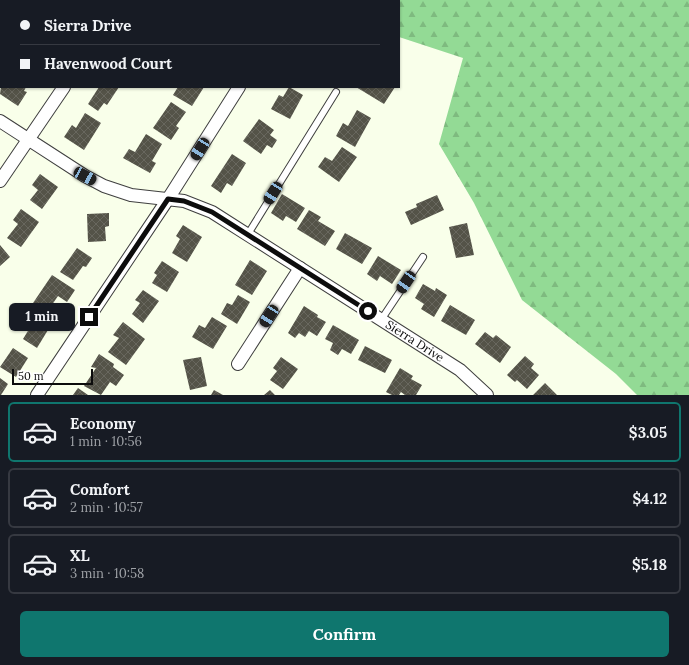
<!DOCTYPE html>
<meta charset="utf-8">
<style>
:root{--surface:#171b24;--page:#20242c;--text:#f1f3f6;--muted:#9ea1a6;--line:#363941;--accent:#0f766e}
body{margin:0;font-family:Lora,serif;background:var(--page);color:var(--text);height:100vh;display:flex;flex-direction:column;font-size:15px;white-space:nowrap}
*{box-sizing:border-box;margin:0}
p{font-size:13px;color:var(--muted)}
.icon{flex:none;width:22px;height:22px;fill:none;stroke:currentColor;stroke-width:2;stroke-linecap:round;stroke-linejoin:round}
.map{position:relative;height:395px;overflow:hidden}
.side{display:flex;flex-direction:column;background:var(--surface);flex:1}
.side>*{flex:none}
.top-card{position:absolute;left:0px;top:0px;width:400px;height:88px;box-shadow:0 1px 3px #0004;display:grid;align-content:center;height:88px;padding:0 20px;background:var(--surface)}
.scale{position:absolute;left:12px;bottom:10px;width:81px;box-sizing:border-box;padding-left:4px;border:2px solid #0c0c0c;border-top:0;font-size:11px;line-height:14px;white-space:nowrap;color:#0c0c0c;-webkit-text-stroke:3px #fff;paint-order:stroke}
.end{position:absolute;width:18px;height:18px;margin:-9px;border:5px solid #0c0c0c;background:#fff;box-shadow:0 0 0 2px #fff}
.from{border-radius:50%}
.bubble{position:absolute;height:28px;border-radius:6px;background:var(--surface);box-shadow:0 1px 3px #0004;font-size:13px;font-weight:700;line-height:28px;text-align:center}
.car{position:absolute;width:12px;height:24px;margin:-12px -6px;border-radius:5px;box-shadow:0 0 3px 1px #0007;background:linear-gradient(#222 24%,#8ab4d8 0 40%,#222 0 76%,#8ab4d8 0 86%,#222 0)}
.top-card b{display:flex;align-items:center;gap:14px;height:38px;font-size:15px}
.top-card b+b{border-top:1px solid var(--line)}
.top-card i{width:10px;height:10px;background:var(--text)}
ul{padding:7px 0 0;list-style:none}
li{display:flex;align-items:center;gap:12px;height:60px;margin:0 8px 6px;padding:0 12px;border:2px solid var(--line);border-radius:6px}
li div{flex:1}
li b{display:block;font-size:15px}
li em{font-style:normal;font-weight:700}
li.selected{border-color:var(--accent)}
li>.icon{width:36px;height:36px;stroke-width:1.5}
.button{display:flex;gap:8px;margin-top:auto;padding:8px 20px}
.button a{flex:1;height:46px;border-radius:6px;background:var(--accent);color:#fff;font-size:16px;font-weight:700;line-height:46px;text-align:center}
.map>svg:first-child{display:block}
.forest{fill:url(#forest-firs)}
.building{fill:url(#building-cross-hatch)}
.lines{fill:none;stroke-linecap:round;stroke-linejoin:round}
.service-casing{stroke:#3f3f3f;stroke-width:8}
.minor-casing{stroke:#3f3f3f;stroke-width:14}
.service{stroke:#fff;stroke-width:6}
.minor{stroke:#fff;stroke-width:12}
.route{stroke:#0c0c0c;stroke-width:5}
.labels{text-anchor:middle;stroke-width:4;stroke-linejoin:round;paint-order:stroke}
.street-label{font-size:12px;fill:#0c0c0c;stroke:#fff}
</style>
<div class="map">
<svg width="689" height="395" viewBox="0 0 689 395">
<defs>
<pattern id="forest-firs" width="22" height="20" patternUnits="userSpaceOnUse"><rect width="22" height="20" fill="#93da95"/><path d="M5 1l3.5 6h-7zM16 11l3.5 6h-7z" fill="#7eba7f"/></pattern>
<pattern id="building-cross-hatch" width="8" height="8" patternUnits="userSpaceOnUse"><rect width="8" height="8" fill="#545348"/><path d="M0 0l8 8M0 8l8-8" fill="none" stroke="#68675e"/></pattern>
</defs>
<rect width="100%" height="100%" fill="#f9ffea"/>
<path class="forest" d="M285,0H689V395H637L616,374L522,300L474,203L439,144L463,58L399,37V1Z"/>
<path class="building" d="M1,87H26L24,91L27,92L18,106L0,94Z
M99,87H119L107,105L104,103L98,111L88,104Z
M178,87H204L192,106L173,95Z
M289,87L303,95L290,119L271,109L279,95L283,97Z
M356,87H395L384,104Z
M171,102L186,112L176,126L179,128L171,140L153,128Z
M357,110L371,118L355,147L336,136L343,123L348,126Z
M85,113L101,123L84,150L64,137L72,125L76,128Z
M259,119L274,130L270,135L277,140L272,148L267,145L261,154L243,141Z
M146,134L162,144L152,161L156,163L150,173L123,158L129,149L135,152Z
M342,147L357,157L339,182L318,167L325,157L332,161Z
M232,154L246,163L232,186L227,183L221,193L211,186Z
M40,174L58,187L42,209L30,200L38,190L32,185Z
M282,194L305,208L296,222L286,216L283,221L271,213Z
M437,195L444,210L411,225L405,212L417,207L416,204Z
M21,209L39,222L21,247L7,238L18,224L13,220Z
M309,210L321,217L318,221L335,231L325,246L297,229Z
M109,213V226L105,227L106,241L88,242L87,214Z
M467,223L474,255L456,258L449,227Z
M183,225L202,237L187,262L172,253L180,239L176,236Z
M345,233L372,248L362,264L336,249Z
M0,245L10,257L0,266Z
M77,248L92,258L86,267L83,266L73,280L60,272Z
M378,256L401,270L392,284L380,276L377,281L367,274Z
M250,260L267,271L252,295L235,285Z
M162,261L179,272L167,292L152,283L157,275L154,273Z
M52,275L75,290L67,302L58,296L47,312L33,303Z
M423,284L435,291L436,288L447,295L434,317L421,309L424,304L415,298Z
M143,290L159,301L143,323L132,314L140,303L135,300Z
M238,295L250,302L237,324L221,314L227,303L232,305Z
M450,305L475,320L466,335L441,321Z
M304,306L318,315L317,317L326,322L317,336L309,331L305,337L299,333L295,338L288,333Z
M37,316L51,325L37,348L23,339Z
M212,317L227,326L213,349L192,337L199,325L205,328Z
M123,322L145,339L126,365L108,352L119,338L113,335Z
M333,325L359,340L351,354L342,349L338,355L330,350L333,343L325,339Z
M485,332L493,338L496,335L511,347L500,363L475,344Z
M365,346L392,360L385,373L358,360Z
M13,348L28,358L16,377L0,367Z
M99,354L114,364L113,367L124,375L116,386L110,382L101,395L84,386L96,368L91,367Z
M525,356L534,364L531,368L539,375L527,389L517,380L515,382L507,375Z
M201,357L207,386L190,390L183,360Z
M281,357L298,369L283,389L270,380L277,371L273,368Z
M400,368L413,376L411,379L422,385L416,395H405L401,392L399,395H392L386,392Z
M0,378L8,384L1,395H0Z
M545,383L557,395H533Z
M78,388L88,395H73Z
M214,390L223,395H211Z
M270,390L275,395H264Z"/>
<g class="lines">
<g class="service-casing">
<path id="service" d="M248,234L336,92
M381,320L423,257"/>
</g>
<g class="minor-casing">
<g id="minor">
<path id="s1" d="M0,121L85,176L104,186L131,195L184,201L212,212L460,370L487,395"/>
<path d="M0,181L64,87"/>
<path d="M238,364L300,268"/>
<path d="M37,395L168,199L239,87"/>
</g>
</g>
<use href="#service" class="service"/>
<use href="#minor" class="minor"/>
</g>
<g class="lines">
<path class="route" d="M89,317L168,199L184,201L212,212L368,311"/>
</g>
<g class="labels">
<g class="street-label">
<text dy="4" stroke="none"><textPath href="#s1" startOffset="475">Sierra Drive</textPath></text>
</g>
</g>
</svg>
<div class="scale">50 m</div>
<i class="end from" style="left:368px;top:311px"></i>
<i class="end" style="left:89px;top:317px"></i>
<div class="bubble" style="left:9px;top:303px;width:66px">1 min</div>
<i class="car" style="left:200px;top:149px;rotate:212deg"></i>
<i class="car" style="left:85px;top:176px;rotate:118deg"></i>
<i class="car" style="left:273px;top:193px;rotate:212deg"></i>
<i class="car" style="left:406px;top:282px;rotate:214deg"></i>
<i class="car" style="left:269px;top:316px;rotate:213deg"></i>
<div class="top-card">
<b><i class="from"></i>Sierra Drive</b>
<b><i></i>Havenwood Court</b>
</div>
</div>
<section class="side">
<ul>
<li class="selected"><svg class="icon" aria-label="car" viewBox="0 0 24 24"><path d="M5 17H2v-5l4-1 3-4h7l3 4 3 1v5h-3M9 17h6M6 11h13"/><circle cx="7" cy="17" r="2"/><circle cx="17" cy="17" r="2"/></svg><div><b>Economy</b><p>1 min · 10:56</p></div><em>$3.05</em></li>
<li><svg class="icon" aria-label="car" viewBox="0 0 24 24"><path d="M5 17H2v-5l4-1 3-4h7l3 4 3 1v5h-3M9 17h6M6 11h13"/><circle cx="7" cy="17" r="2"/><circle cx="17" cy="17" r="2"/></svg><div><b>Comfort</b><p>2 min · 10:57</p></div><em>$4.12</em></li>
<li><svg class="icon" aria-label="car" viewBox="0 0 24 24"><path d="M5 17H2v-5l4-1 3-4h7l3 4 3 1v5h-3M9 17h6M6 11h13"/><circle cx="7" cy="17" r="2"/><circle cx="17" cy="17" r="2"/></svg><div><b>XL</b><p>3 min · 10:58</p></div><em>$5.18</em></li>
</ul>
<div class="button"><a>Confirm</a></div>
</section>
